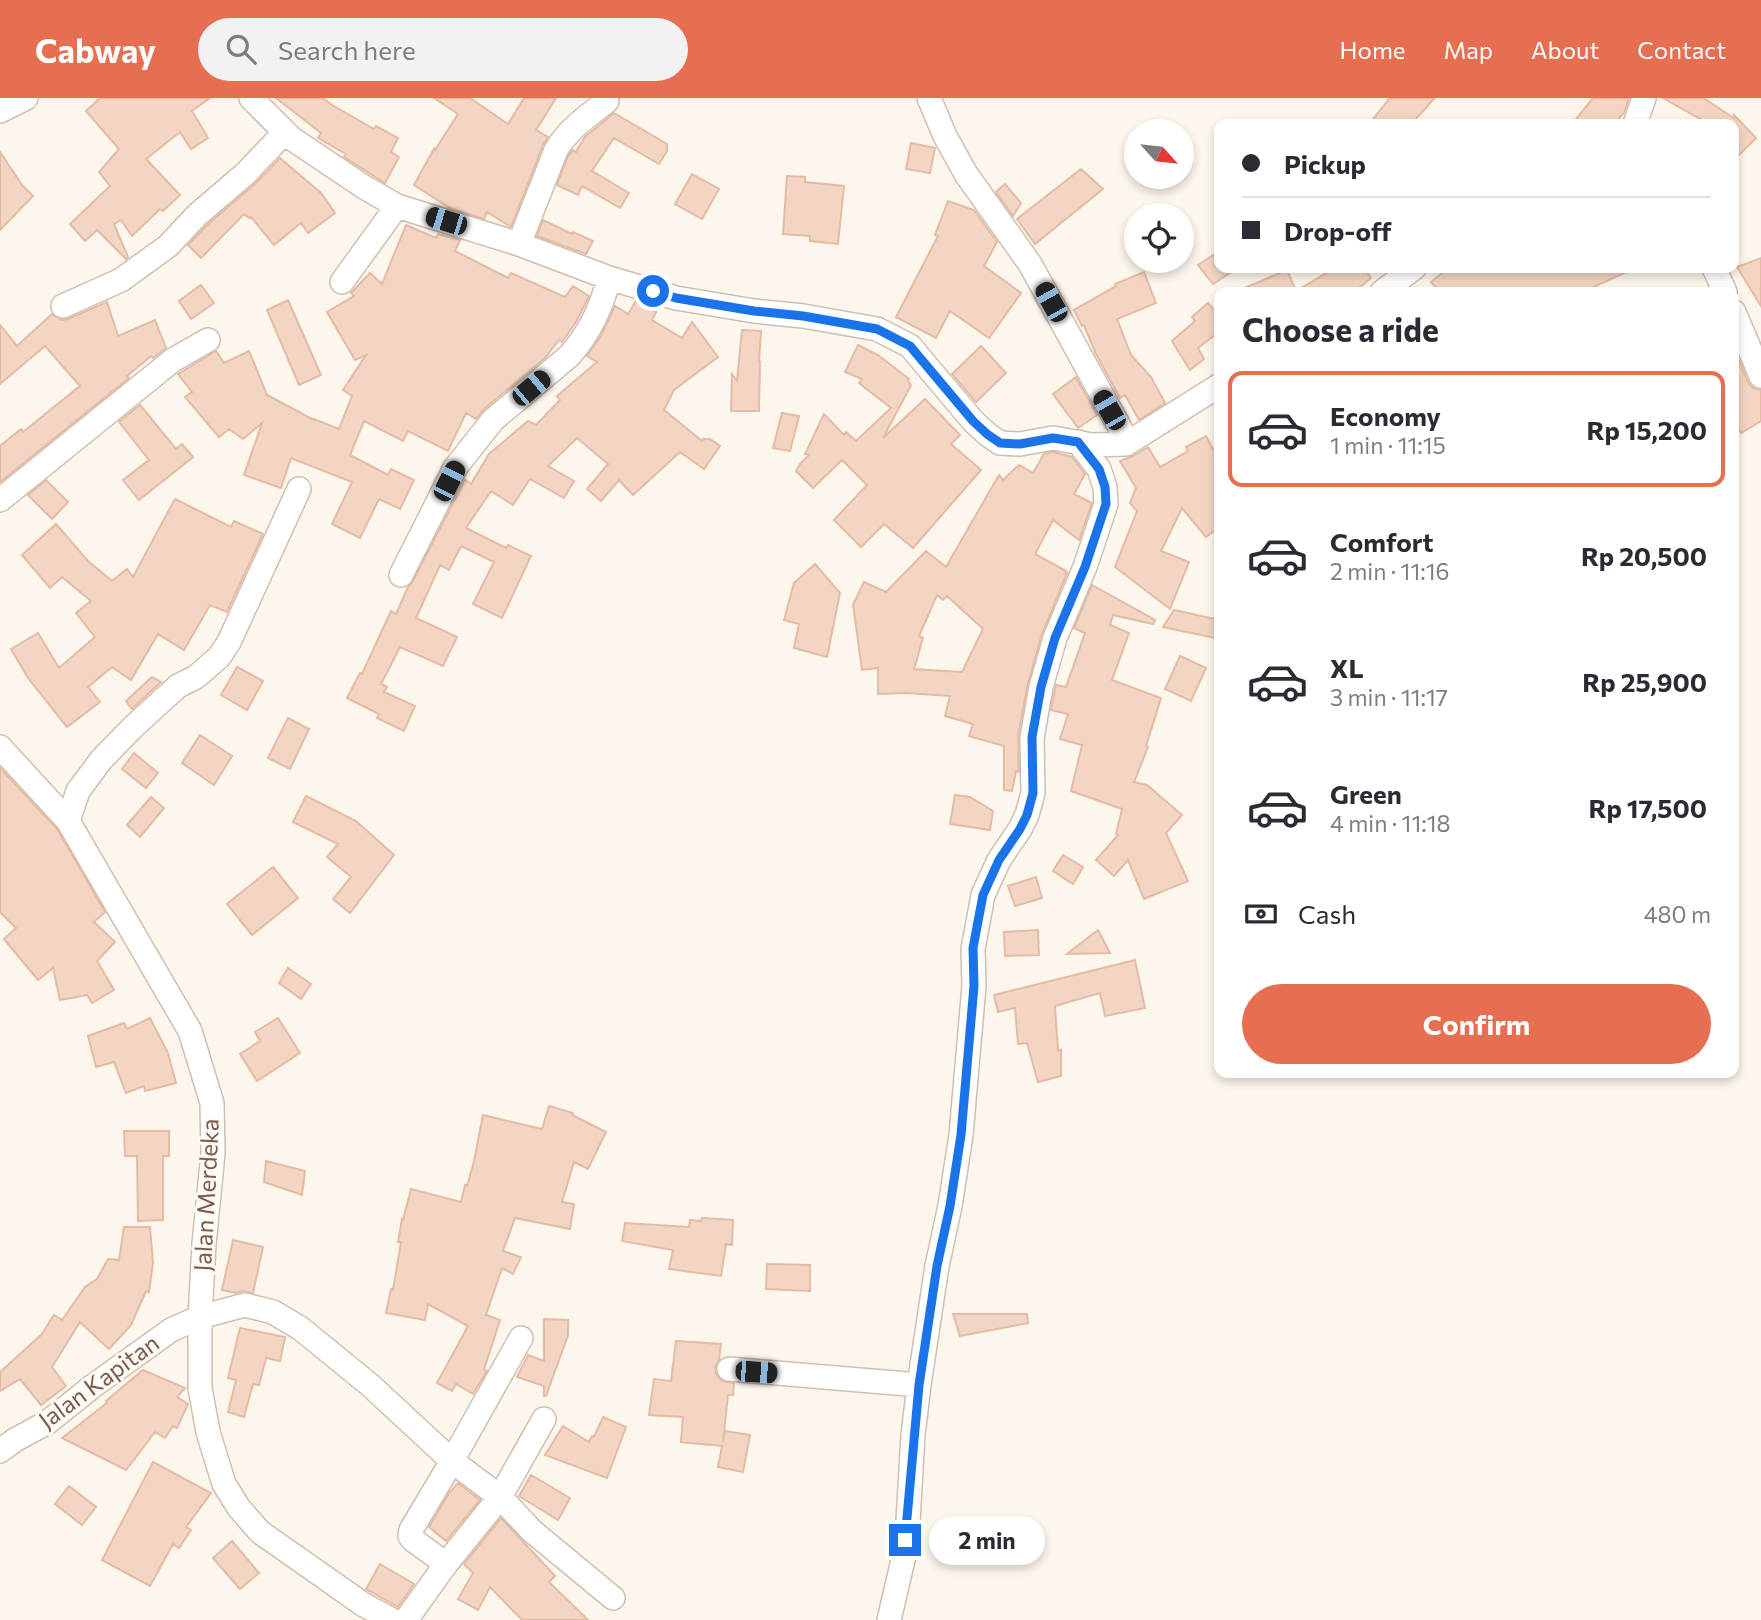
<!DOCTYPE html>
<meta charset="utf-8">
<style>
:root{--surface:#fff;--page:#f2f2f3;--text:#2b2b33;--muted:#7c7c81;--line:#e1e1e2;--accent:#e76f51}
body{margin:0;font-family:Commissioner,sans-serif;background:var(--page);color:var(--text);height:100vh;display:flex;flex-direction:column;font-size:26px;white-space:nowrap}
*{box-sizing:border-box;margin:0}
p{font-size:23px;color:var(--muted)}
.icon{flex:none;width:38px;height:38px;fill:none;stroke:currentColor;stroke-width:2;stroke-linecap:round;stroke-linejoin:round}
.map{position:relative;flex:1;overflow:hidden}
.panel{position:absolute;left:1214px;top:189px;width:525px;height:791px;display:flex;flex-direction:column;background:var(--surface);border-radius:14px;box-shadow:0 4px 10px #0003}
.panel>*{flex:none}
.guide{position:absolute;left:1214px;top:21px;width:525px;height:154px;border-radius:14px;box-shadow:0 4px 10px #0003;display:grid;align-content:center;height:154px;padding:0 28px;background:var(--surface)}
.needle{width:46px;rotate:117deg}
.buttons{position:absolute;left:1124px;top:21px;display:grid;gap:14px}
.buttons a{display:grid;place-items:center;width:70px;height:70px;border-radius:50%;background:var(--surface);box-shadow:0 4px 10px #0003;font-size:35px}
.end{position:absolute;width:32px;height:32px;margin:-16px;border:9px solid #1a73e8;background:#fff;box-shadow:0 0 0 4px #fff}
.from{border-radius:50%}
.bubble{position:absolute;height:49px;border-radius:24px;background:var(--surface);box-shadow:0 4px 10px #0003;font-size:23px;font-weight:700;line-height:49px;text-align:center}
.car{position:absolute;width:21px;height:42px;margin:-21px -10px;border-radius:9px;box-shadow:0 0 5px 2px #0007;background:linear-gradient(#222 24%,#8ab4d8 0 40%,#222 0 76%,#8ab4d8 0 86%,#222 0)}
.guide b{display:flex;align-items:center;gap:24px;height:66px;font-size:26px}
.guide b+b{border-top:2px solid var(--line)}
.guide i{width:18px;height:18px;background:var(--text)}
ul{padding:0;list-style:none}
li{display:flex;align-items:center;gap:21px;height:116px;margin:0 14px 10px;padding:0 14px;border:4px solid transparent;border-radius:14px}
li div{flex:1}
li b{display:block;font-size:26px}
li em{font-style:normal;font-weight:700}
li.current{border-color:var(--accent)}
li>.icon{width:63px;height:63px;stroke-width:1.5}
h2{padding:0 28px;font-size:32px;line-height:84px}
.pay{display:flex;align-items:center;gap:18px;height:77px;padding:0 28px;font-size:26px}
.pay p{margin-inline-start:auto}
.action{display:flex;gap:14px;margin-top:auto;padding:14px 28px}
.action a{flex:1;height:80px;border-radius:42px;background:var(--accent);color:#fff;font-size:28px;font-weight:700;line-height:80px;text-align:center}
header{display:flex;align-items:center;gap:42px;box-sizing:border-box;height:98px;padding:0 35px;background:var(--accent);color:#fff}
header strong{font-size:33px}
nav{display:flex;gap:38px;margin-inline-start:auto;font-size:24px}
.search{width:490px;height:63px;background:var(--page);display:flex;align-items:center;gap:18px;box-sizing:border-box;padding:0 24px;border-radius:38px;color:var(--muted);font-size:26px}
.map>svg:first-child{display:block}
.building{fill:#f3d5c3;stroke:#e6bba3;stroke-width:2;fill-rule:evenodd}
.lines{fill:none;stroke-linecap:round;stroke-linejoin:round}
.minor-casing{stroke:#d1beb0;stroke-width:26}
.minor{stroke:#fff;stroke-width:23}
.route{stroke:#1a73e8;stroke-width:9}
.labels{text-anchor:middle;stroke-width:6;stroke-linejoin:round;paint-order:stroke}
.street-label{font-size:24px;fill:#7a5c4d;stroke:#fffaf3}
</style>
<header>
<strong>Cabway</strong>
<div class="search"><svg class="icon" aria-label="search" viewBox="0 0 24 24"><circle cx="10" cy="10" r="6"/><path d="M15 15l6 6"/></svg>Search here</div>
<nav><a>Home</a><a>Map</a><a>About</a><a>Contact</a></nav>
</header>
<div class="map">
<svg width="1761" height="1522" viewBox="0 0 1761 1522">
<rect width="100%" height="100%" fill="#fdf6ec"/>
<path class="building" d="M100,0H210L192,13L208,40L191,51L180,34L146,61L180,97L163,113L160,111L132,138L121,122L114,126L128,159L126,161L97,132L85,143L70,126L110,88L99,74L119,51L86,13Z
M276,0H323L332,7L374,31L376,28L398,40L391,54L399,59L385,85L344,59L346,56L318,40L321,35Z
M434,0H470L508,26L524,0H556L536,32L548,39L543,47L511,129L487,114L484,121L450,110L414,87L434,51L435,52L458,16Z
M1390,0H1435L1411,26H1369Z
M1593,0H1629L1624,15L1614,26H1572Z
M1663,0H1703L1734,20V17L1756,40L1734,62V26H1709Z
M614,15L667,46V53L659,66L614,40L592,73L629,95L620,110L582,88L578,97L557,87L568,58L573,52L576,54L585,39Z
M911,45L935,50L930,75L906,71Z
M0,54L22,87L33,98L0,132Z
M280,60L321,95L335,115L308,135L301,125L274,147L251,119L249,120L244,116L201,160L188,147L207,127L255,86Z
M1081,71L1103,91L1035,146L1017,121Z
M692,76L719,91L702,121L675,106Z
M787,78L805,79V84L844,88L838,146L810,143V138L783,136Z
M1005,86L1021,105L1013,118L996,94Z
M948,103L974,112L997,144L984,168L1021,195L989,240L950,213L936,240L896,219L938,138L935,137Z
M543,122L572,136L573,134L593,143L586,156L537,138Z
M406,127L436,140L438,136L460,142L455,153L508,180L511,175L565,199L573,188L589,198L576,224L562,244L559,242L545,260L484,311L476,321L466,315L448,353L408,333L403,343L364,323L350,357L388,377L391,371L414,382L400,411L379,401L360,440L332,426L352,384L291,360L281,390L244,377L262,325L243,341L229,331L219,339L185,299L192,294L178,276L216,253L224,265L249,253L267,297L314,322V321L339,331L352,298L343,292L366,257L355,262L327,214L354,198L351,195L370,175L382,186Z
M1215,156L1220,161V170H1226L1230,175L1213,186L1198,167Z
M1761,160V208L1737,169Z
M1335,170H1364L1371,180L1354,194H1235L1287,172L1296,193Z
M1448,170H1635L1583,194H1440L1431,184Z
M1144,174L1156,205L1117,221L1131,257L1151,279L1165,305L1139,322L1125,297L1120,300L1096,256L1084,227L1082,228L1074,212L1116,188L1115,186Z
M201,187L214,205L191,221L179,203Z
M288,202L321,277L299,287L267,212Z
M636,203L656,214L652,222L682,240L692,224L718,259L674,292L664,312L702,343L703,341H710L720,348L704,371L680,354L633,397L619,382L601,403L587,391L608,366L577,340L548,368L574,383L564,400L530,381L513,407L491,393L466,430L506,450L508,447L531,458L502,520L473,506L494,464L461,448L449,472L440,467L416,520L457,539L443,568L400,549L381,586L387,589L384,594L415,608L404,633L377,620L379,616L347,600L360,575L362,576L391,513L396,516L408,489L413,483L465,382L471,386L489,356L528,323L536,327L560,302L557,298L597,264L587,258L601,238L615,208L628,216Z
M107,204L118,238L155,222L166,250L153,260L151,258L127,278L129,280L0,384V348L21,331L23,334L80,288L45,248L0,286V227L17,248L52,216L61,222L68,221Z
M1208,205L1220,219V233L1198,250L1204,261L1190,272L1172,243L1195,223L1192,219Z
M742,232L761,233L759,264H760L759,313H731L732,276L737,283Z
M858,247L878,257L909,281L908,283L911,287L883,340L925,301L960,337L951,346L981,372L913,450L884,426L861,449L834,422L867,387L842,362L813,390L796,373L800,366L809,357L805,356L824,316L844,337L846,334L856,343L891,310L859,285L862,281L845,274Z
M981,248L1006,275L976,304L952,276Z
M1734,251L1748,284L1753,290L1761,292V323L1741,335L1734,321Z
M1076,279L1097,317L1078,330L1053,296Z
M140,307L176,351L182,346L193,359L139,402L123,382L149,362L119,324Z
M782,315L799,318L790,353L773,350Z
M1206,338L1220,364V428L1206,439L1182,410L1161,453L1189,464L1170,511L1115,469L1137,413L1130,405L1136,390L1120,363L1133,358L1148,349L1160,369L1188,353L1186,349Z
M1053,354L1072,359L1085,376L1074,396L1092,405L1079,442L1053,422L1035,456L1066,473L1065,475H1067L1042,536L1028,585L1018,638L1019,674L1016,673L1012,693L1004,692V648L969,638L973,626L945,618L950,598L906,595L878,596V570L862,572L853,507L864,484L886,494L926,453L946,469L999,377L1003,382L1019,367L1033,375L1044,356ZM937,497L943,502L947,498L983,531L962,574L914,571L923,540L919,538Z
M46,382L68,404L52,421L28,397Z
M175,401L231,429L234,423L263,436L227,514L210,507L184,552L158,536L131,582L112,569L88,589L100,604L67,629L28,580L11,551L38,535L59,570L95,539L76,515L91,503L62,479L50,490L22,457L56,426L88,463L112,483L127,471L133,479Z
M815,466L840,495L827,559L794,550L799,526L784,522L794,485Z
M1092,487L1155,522L1153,526L1113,517L1110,527L1129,535L1112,582L1161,600L1146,648L1148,649L1134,684L1147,687L1182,717L1166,735L1188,783L1144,801L1128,762L1114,778L1096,762L1118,737L1116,736L1122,711L1071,693L1082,647L1060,641L1068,616L1051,612L1056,587L1066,589L1085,535L1074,530Z
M1174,512L1220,522V541L1163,529Z
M1180,558L1206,570L1191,603L1165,591Z
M237,569L263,583L247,612L221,597Z
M152,579L161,584L132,611L126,603Z
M288,620L309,631L290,671L268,660Z
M200,637L232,658L214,687L182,665Z
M134,655L158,675L146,690L122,671Z
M0,670L57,731L105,814L94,824L115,844L97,863L114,892L92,905L87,897L60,902L53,870L38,882L4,841L16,830L0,814Z
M955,697L970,699L993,713L990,732L950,726Z
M306,698L356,723L394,757L350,815L333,801L351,779L327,759L338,746L293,724Z
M151,699L164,710L140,739L127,727Z
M1063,757L1083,769L1073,786L1053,773Z
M273,769L298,800L252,837L227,806Z
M1036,779L1042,800L1015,808L1008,788Z
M1038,832L1039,857L1005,858L1004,834Z
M1098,832L1110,855L1067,856Z
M1135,862L1145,910L1105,918L1100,895L1055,908L1058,953L1061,952V978L1038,984L1027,945L1018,946L1015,910L998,914L994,897Z
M288,870L311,886L301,901L279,885Z
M150,920L168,955L176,985L145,993L144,988L126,995L114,964L96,969L88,938L124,925L127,931Z
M278,920L300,955L257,983L240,956L260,943L255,934Z
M549,1008L573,1015L572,1017L606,1034L588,1071L574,1064L562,1104L574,1106L570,1131L515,1120L503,1153L521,1159L513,1176L502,1170L486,1217L500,1222L484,1271L487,1273L473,1296L456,1286L452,1293L437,1285L468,1228L428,1206L425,1222L386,1215L391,1191L393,1192L401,1144H398L402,1121L403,1122L411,1091L461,1104L465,1087L467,1088L474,1063L483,1017L542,1031Z
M124,1033H169V1058H163V1122L138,1123L137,1058H125Z
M266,1063L305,1073L302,1097L264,1084Z
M702,1120L733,1122L732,1147L726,1146L721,1178L669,1171L673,1152L622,1143L625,1125L689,1129L690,1122L701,1123Z
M124,1129H150L153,1165L149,1194L146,1193L131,1227L109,1251L80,1224L52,1269L66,1288L41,1307L20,1281L0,1293V1274L42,1236L54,1217L62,1222L85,1189L97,1181L108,1161L119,1162Z
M233,1142L263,1149L253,1195L242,1193L236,1195L222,1192Z
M767,1166L810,1167V1193L766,1191Z
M953,1216H1027L1028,1225L960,1238Z
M544,1221L568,1222V1237L546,1298H544V1288L517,1279L528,1257L544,1263Z
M240,1230L285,1239L280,1263L266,1260L259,1287L253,1286L244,1319L228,1314L236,1282L228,1280Z
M676,1243L721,1246L719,1262L715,1269L716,1276L722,1283L734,1285L733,1297H728L723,1344L725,1333L750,1337L743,1374L718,1369L722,1348L681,1344L683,1319L649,1317L654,1281L671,1283Z
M143,1272L185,1290L177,1299L188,1306L177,1330L173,1328L165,1340L155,1334L126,1372L62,1340L107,1305L106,1303Z
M603,1319L626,1329L607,1380L545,1357L563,1328L589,1344L592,1338L594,1339Z
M153,1364L211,1395L186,1429L191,1432L179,1450L173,1446L150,1488L102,1462Z
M531,1377L570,1400L558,1422L519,1398Z
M458,1385L480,1402L446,1443L429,1429L449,1395Z
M69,1388L96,1409L82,1427L55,1406Z
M501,1420L555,1478L549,1484L588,1522H522L490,1489L478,1512L458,1501L473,1475L464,1466Z
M232,1443L259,1475L240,1491L213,1460Z
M380,1466L414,1486L398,1509L366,1491Z"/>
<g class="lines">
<g class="minor-casing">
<path id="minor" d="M251,0L291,40L364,89L397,108L519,146L609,180L676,200L754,213L803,218L877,231L910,248L973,323L987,336L1000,345L1020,346L1053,340L1092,347L1126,346L1220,287
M929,0L945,38L966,76L1030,166L1119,328L1126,346
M0,13L26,0
M1635,26L1644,0
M519,146L556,52C569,30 588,18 607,3
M1714,170L1725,194
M342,184L397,108
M1382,194L1414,170
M63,208L121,182L168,148L197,117L245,76L285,34
M1734,214L1761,278
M0,402L173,262L208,242
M401,477L455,370L493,322L569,258C589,236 602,208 609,180
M0,649L68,723L190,933L212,1005L213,1055L204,1146L200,1219V1290L208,1334L224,1386L239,1410L260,1434L364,1507L392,1522
M68,723L78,693L101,662L131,631L178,588L196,579L219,559L229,544L299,391
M729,1271L919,1287
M0,1353L15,1342L48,1324L93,1288L171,1232L200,1219L245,1207L273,1214L300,1230L370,1287L452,1363L500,1399L532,1433L613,1500
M446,1466L413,1442L410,1438L411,1432L452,1363L521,1240
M406,1522L446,1466L500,1399L544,1321
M889,1522L903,1462L908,1423L913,1337L919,1287L937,1168L950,1108L961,1037L974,888L973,851L983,797L999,762L1020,731L1027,717L1033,695L1032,640L1041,589L1055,540L1085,469L1106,406L1105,389L1099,371L1078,344"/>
</g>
<use href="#minor" class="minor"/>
</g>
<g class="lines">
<path class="route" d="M653,193L676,200L754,213L803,218L877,231L910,248L973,323L987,336L1000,345L1020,346L1053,340L1078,344L1099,371L1105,389L1106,406L1085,469L1055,540L1041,589L1032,639L1033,695L1027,717L1020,731L999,762L983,797L973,850L974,888L961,1037L950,1108L937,1168L919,1287L905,1442"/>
</g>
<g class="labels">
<g class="street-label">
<text transform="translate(207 1097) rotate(-87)" y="8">Jalan Merdeka</text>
<text transform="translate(99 1284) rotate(-36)" y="8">Jalan Kapitan</text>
</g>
</g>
</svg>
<div class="buttons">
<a><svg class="needle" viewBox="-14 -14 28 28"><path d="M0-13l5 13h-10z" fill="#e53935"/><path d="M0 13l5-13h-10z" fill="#7c7c81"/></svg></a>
<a><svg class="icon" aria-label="locate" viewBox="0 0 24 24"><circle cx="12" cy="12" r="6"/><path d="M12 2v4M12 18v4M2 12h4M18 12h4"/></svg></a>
</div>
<i class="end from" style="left:653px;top:193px"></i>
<i class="end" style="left:905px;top:1442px"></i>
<div class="bubble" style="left:929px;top:1418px;width:116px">2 min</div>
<i class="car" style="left:446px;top:123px;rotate:287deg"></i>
<i class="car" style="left:1051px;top:204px;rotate:331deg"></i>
<i class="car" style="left:531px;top:290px;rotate:50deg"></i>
<i class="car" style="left:1109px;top:312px;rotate:330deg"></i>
<i class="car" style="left:449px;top:383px;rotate:27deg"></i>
<i class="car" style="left:756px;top:1274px;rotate:94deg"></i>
<div class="guide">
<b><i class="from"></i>Pickup</b>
<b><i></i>Drop-off</b>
</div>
<section class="panel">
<h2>Choose a ride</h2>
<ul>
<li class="current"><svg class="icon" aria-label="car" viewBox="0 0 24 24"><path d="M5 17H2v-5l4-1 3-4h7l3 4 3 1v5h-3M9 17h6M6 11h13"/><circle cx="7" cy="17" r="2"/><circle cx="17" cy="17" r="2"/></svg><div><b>Economy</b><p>1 min · 11:15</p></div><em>Rp 15,200</em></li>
<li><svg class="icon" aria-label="car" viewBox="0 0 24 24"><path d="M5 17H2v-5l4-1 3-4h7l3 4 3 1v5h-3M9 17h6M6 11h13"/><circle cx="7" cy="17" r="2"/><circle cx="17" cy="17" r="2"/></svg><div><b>Comfort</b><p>2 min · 11:16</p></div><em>Rp 20,500</em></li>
<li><svg class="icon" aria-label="car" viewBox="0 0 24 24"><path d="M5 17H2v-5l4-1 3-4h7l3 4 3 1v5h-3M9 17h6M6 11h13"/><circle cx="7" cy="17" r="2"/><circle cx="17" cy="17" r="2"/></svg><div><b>XL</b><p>3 min · 11:17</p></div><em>Rp 25,900</em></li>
<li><svg class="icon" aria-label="car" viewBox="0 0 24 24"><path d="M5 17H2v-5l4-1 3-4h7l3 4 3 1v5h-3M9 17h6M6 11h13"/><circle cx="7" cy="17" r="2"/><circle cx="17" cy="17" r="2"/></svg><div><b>Green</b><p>4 min · 11:18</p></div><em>Rp 17,500</em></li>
</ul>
<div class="pay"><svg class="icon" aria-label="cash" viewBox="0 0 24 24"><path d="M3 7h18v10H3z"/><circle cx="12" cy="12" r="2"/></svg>Cash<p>480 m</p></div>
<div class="action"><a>Confirm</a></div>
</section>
</div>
